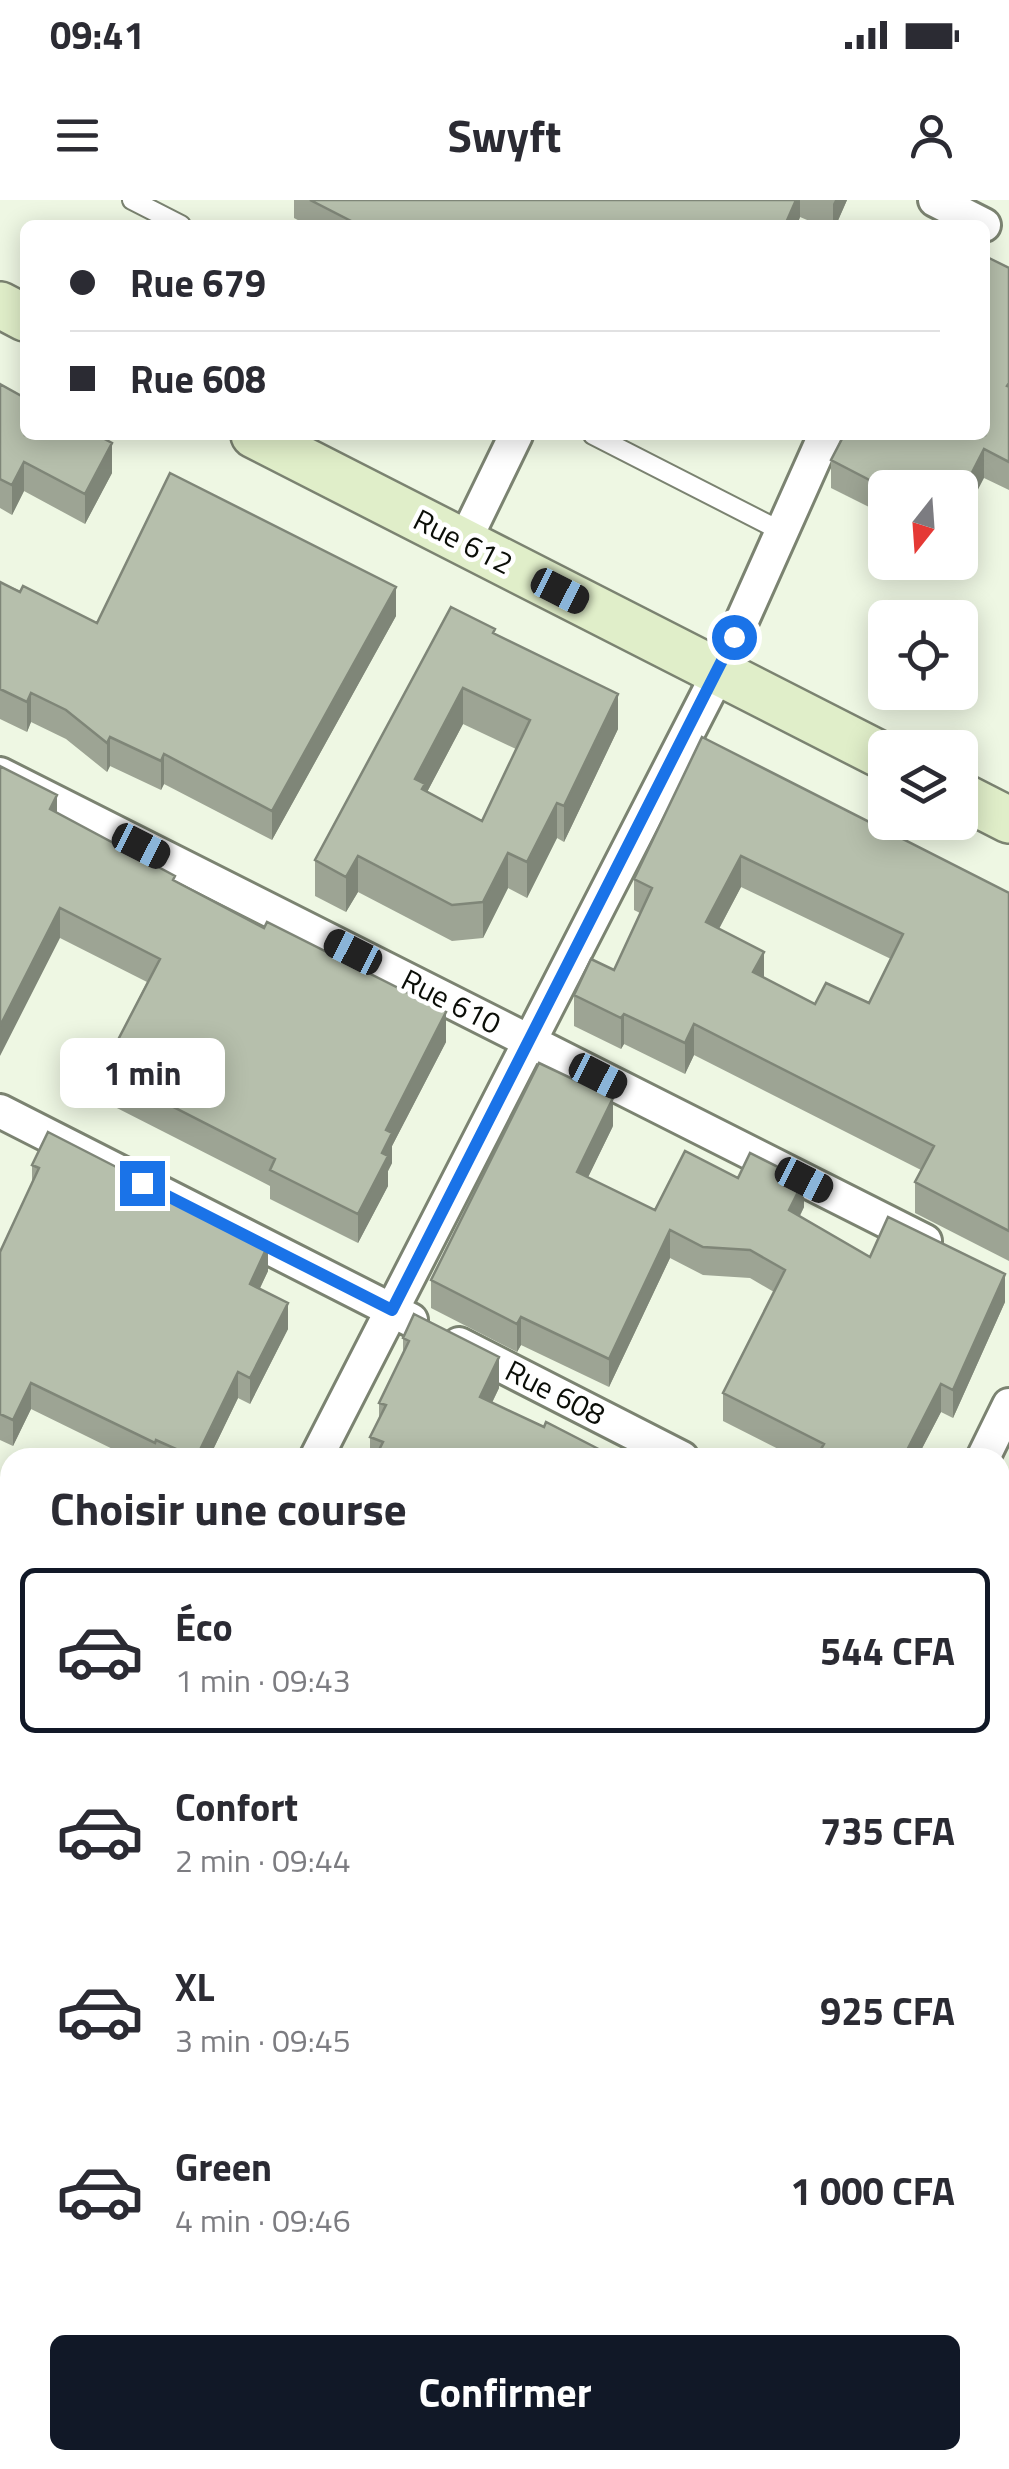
<!DOCTYPE html>
<html lang="fr">
<meta charset="utf-8">
<style>
:root{--surface:#fff;--page:#f7f7f7;--text:#2b2b33;--muted:#7c7c81;--line:#e1e1e2;--accent:#111827}
body{margin:0;font-family:"Titillium Web",sans-serif;background:var(--page);color:var(--text);height:100vh;display:flex;flex-direction:column;font-size:38px;white-space:nowrap}
*{box-sizing:border-box;margin:0}
p{font-size:32px;color:var(--muted)}
.icon{flex:none;width:55px;height:55px;fill:none;stroke:currentColor;stroke-width:2;stroke-linecap:round;stroke-linejoin:round}
.map{position:relative;flex:1;overflow:hidden}
.drawer{position:absolute;left:0px;top:1248px;width:1010px;height:1022px;display:flex;flex-direction:column;background:var(--surface);border-radius:30px 30px 0 0;box-shadow:0 5px 25px #0003}
.drawer>*{flex:none}
.top-card{position:absolute;left:20px;top:20px;width:970px;height:220px;border-radius:15px;box-shadow:0 5px 25px #0003;display:grid;align-content:center;height:220px;padding:0 50px;background:var(--surface)}
.needle{width:65px;rotate:197deg}
.fabs{position:absolute;left:868px;top:270px;display:grid;gap:20px}
.fabs a{display:grid;place-items:center;width:110px;height:110px;border-radius:15px;background:var(--surface);box-shadow:0 5px 25px #0003;font-size:50px}
.end{position:absolute;width:45px;height:45px;margin:-22px;border:12px solid #1a73e8;background:#fff;box-shadow:0 0 0 5px #fff}
.from{border-radius:50%}
.bubble{position:absolute;height:70px;border-radius:15px;background:var(--surface);box-shadow:0 5px 25px #0003;font-size:32px;font-weight:700;line-height:70px;text-align:center}
.car{position:absolute;width:30px;height:60px;margin:-30px -15px;border-radius:12px;box-shadow:0 0 8px 2px #0007;background:linear-gradient(#222 24%,#8ab4d8 0 40%,#222 0 76%,#8ab4d8 0 86%,#222 0)}
.top-card b{display:flex;align-items:center;gap:35px;height:95px;font-size:38px}
.top-card b+b{border-top:2px solid var(--line)}
.top-card i{width:25px;height:25px;background:var(--text)}
ul{padding:0;list-style:none}
li{display:flex;align-items:center;gap:30px;height:165px;margin:0 20px 15px;padding:0 30px;border:5px solid transparent;border-radius:15px}
li div{flex:1}
li b{display:block;font-size:38px}
li em{font-style:normal;font-weight:700}
li.on{border-color:var(--accent)}
li>.icon{width:90px;height:90px;stroke-width:1.5}
h2{padding:0 50px;font-size:45px;line-height:120px}
.button{display:flex;gap:20px;margin-top:auto;padding:20px 50px}
.button a{flex:1;height:115px;border-radius:15px;background:var(--accent);color:#fff;font-size:40px;font-weight:700;line-height:115px;text-align:center}
.status{display:flex;justify-content:space-between;align-items:center;height:70px;padding:0 50px;background:var(--surface);direction:ltr}
.status svg{height:28px;fill:currentColor}
header{display:flex;justify-content:space-between;align-items:center;height:130px;padding:0 50px;background:var(--surface);font-size:45px;font-weight:700}
.map>svg:first-child{display:block}
.green{fill:#c6e1a6}
.lines{fill:none;stroke-linecap:round;stroke-linejoin:round}
.lane-casing{stroke:#7b8371;stroke-width:22}
.street-casing{stroke:#7b8371;stroke-width:38}
.secondary-casing{stroke:#7b8371;stroke-width:50}
.lane{stroke:#fff;stroke-width:18}
.street{stroke:#fff;stroke-width:32}
.secondary{stroke:#e0eec9;stroke-width:45}
.wall{fill:#9da494;fill-rule:evenodd}
.shaded-wall{fill:#7f8678}
.building{fill:#b6bfac;stroke:#7f8678;stroke-width:2.5;fill-rule:evenodd}
.route{stroke:#1a73e8;stroke-width:12}
.labels{text-anchor:middle;stroke-width:9;stroke-linejoin:round;paint-order:stroke}
.street-label{font-size:30px;fill:#0b0e08;stroke:#fff}
</style>
<div class="status"><b>09:41</b><svg viewBox="0 0 49 12"><path d="M0 12V9h3v3zM5 12V6h3v6zM10 12V3h3v9zM15 12V0h3v12zM26 1h20v11H26zM47 4h2v5h-2z"/></svg></div>
<header><svg class="icon" aria-label="menu" viewBox="0 0 24 24"><path d="M4 6h16M4 12h16M4 18h16"/></svg>Swyft<svg class="icon" aria-label="person" viewBox="0 0 24 24"><circle cx="12" cy="8" r="4"/><path d="M4 21q1-7 8-7t8 7"/></svg></header>
<div class="map">
<svg width="1009" height="2269" viewBox="0 0 1009 2269">
<rect width="100%" height="100%" fill="#eef7e3"/>
<path class="green" d="M10,1922V2021L0,2016V1942Z"/>
<g class="lines">
<g class="lane-casing">
<path id="lane" d="M132,0L181,25
M593,235L781,331"/>
</g>
<g class="street-casing">
<path id="street" d="M935,0L984,25
M464,342L516,235
M0,574L925,1041
M0,911L411,1120
M459,1144L682,1258
M316,1258L719,472L825,235
M983,1258L1009,1205
M0,1301L10,1306
M1000,1419L1009,1423
M0,1709L10,1715
M1000,1812L1009,1817
M0,1875L10,1855
M0,2038L10,2043
M1000,2224L1009,2229
M437,2260L455,2269"/>
</g>
<g class="secondary-casing">
<path id="secondary" d="M0,105L25,118
M254,235L885,557
M960,595L1009,620"/>
</g>
<use href="#lane" class="lane"/>
<use href="#street" class="street"/>
<use href="#secondary" class="secondary"/>
</g>
<path class="wall" d="M294,0H847L836,25H819L800,17L797,25H307L294,18Z
M1009,68V290L984,278L885,288V315L831,288V260Z
M0,184L112,273L85,324L24,291L12,315L0,308Z
M0,382L97,423L396,416L272,640L164,584L161,590L110,566L107,572L66,539L31,522L27,532L0,519Z
M495,434L618,529L564,642L557,638L527,698L508,688L483,738L452,741L358,692L346,712L315,696V660ZM463,524L516,549L482,621L427,592Z
M702,537L1009,693V1061L915,1013V982L921,970L694,855L685,874L624,844L621,849L574,826V795L614,770L640,713L634,710V679ZM741,687L891,759L869,803L815,804L764,778L719,729Z
M57,612L446,842L392,946V963L388,971V986L358,1043L270,999V986L111,905V892L107,890V861L147,782L60,738Z
M613,926L588,977L655,1010L738,978L804,1007L800,1016L870,1057L1005,1102L953,1218L941,1212L917,1258H796L723,1221V1193L774,1092L750,1078L703,1075L670,1058L609,1187L521,1145L517,1152L431,1108V1080Z
M32,965L126,976L268,1071L259,1089L288,1129L250,1204L238,1198L209,1258H131L31,1209L13,1246L0,1240V1052L32,983Z
M403,1138L499,1188L492,1203L544,1227L616,1258H370V1237L379,1218V1203L403,1154Z
M1009,1309V1368L1003,1379L1000,1377V1310L1007,1313Z
M0,1326L10,1331V1534L0,1528Z
M1000,1461L1009,1465V1572L1000,1567Z
M1000,1891L1009,1896L1004,2205H1000Z
M0,2050L10,2055V2259L0,2254Z
M12,2260H41L37,2269H29Z
M95,2260H408V2269H114Z
M536,2260H1000L1009,2269H536Z"/>
<path class="shaded-wall" d="M796,0H800V17L797,25H785Z
M835,0H847L836,25H833V4Z
M112,243V273L85,324V294Z
M984,249V278L960,324V296Z
M24,262V291L12,315V285Z
M396,387V416L272,640V611Z
M463,488V524L425,596L415,579Z
M31,493V522L27,532V502Z
M618,494V529L564,642V606Z
M110,537V566L107,572V543Z
M164,554V584L161,590V561Z
M57,595V625L50,609Z
M557,603V638L527,698V662Z
M508,653V688L483,738V702Z
M358,656V692L346,712V677Z
M741,656V687L706,753V722Z
M60,708V738L0,856V826Z
M764,752V783L753,772Z
M446,812V842L392,946V963L388,971V986L358,1043V1014L386,930Z
M624,814V844L621,849V818Z
M694,824V855L685,874V843Z
M613,898V926L577,1000V972Z
M804,980V1007L789,1037V1010Z
M670,1030V1058L609,1187V1159Z
M268,1045V1071L250,1110V1084Z
M1005,1074V1102L953,1218V1190Z
M288,1103V1129L250,1204V1178Z
M521,1117V1145L517,1152V1124Z
M499,1157V1188L480,1227V1197Z
M238,1172V1198L209,1258H196Z
M31,1183V1209L13,1246V1220Z
M941,1184V1212L917,1258H903Z
M1009,1340V1368L1003,1379V1350Z
M6,1712V1735L0,1747V1725Z
M1009,2166V2194L1004,2205V2177Z
M35,2260H41L37,2269H35Z
M405,2260H408V2269H401Z"/>
<path class="building" d="M310,0H796L785,25H359Z
M985,56L1009,68V183L1007,186L1009,187V262L984,249L960,296V288H885L831,260L844,235H985Z
M0,184L25,198V235H97L112,243L85,294L24,262L12,285L0,279Z
M170,273L396,387L272,611L164,554L161,561L110,537L107,543L66,510L31,493L27,502L0,489V382L20,392L23,386L97,423Z
M451,407L495,429L493,433L618,494L564,606L557,603L527,662L508,653L483,702L452,705L358,656L346,677L315,660ZM463,488L530,520L482,621L422,589L425,584L415,579Z
M702,537L1009,693V1031L915,982L934,946L694,824L685,843L624,814L621,818L574,795L591,759L614,770L652,688L634,679ZM741,656L903,734L869,803L826,783L815,804L753,772L764,752L706,722Z
M0,566L57,595L50,609L175,676L173,680L264,728L267,722L446,812L386,930L392,933L382,953L388,956L358,1014L270,970L275,959L111,875L117,865L107,861L160,759L60,708L0,826Z
M539,863L613,898L577,972L655,1010L685,951L738,978L750,953L804,980L789,1010L870,1057L888,1017L1005,1074L953,1190L941,1184L903,1258H825L818,1254L824,1244L723,1193L785,1070L750,1050L703,1047L670,1030L609,1159L521,1117L517,1124L431,1080Z
M48,932L126,972L125,975L268,1045L250,1084L288,1103L250,1178L238,1172L196,1258L156,1240L155,1243L31,1183L13,1220L0,1214V1052L39,968L32,965Z
M414,1114L499,1157L480,1197L544,1227L546,1222L616,1258H375L383,1242L370,1237L386,1205L379,1203L409,1141L403,1138Z
M1009,1309V1340L1003,1350L1000,1348V1310L1007,1313Z
M0,1326L10,1331V1506L0,1501Z
M1000,1461L1009,1465V1548L1000,1543Z
M0,1709L6,1712L0,1725Z
M1000,1891L1009,1896V2166L1004,2177H1000Z
M0,2050L10,2055V2233L0,2228Z
M1000,2237L1009,2241V2269H578L579,2267L565,2260H1000Z
M150,2260H405L401,2269H168Z"/>
<g class="lines">
<path class="route" d="M142,983L392,1110L734,437"/>
</g>
<g class="labels">
<g class="street-label">
<text transform="translate(463 342) rotate(27)" y="10">Rue 612</text>
<text transform="translate(451 802) rotate(27)" y="10">Rue 610</text>
<text transform="translate(555 1193) rotate(27)" y="10">Rue 608</text>
</g>
</g>
</svg>
<div class="fabs">
<a><svg class="needle" viewBox="-14 -14 28 28"><path d="M0-13l5 13h-10z" fill="#e53935"/><path d="M0 13l5-13h-10z" fill="#7c7c81"/></svg></a>
<a><svg class="icon" aria-label="locate" viewBox="0 0 24 24"><circle cx="12" cy="12" r="6"/><path d="M12 2v4M12 18v4M2 12h4M18 12h4"/></svg></a>
<a><svg class="icon" aria-label="layers" viewBox="0 0 24 24"><path d="M12 4l9 5-9 5-9-5zM3 14l9 5 9-5"/></svg></a>
</div>
<i class="end from" style="left:734px;top:437px"></i>
<i class="end" style="left:142px;top:983px"></i>
<div class="bubble" style="left:60px;top:838px;width:165px">1 min</div>
<i class="car" style="left:560px;top:391px;rotate:117deg"></i>
<i class="car" style="left:141px;top:646px;rotate:117deg"></i>
<i class="car" style="left:353px;top:752px;rotate:297deg"></i>
<i class="car" style="left:598px;top:876px;rotate:117deg"></i>
<i class="car" style="left:804px;top:980px;rotate:117deg"></i>
<div class="top-card">
<b><i class="from"></i>Rue 679</b>
<b><i></i>Rue 608</b>
</div>
<section class="drawer">
<h2>Choisir une course</h2>
<ul>
<li class="on"><svg class="icon" aria-label="car" viewBox="0 0 24 24"><path d="M5 17H2v-5l4-1 3-4h7l3 4 3 1v5h-3M9 17h6M6 11h13"/><circle cx="7" cy="17" r="2"/><circle cx="17" cy="17" r="2"/></svg><div><b>Éco</b><p>1 min · 09:43</p></div><em>544 CFA</em></li>
<li><svg class="icon" aria-label="car" viewBox="0 0 24 24"><path d="M5 17H2v-5l4-1 3-4h7l3 4 3 1v5h-3M9 17h6M6 11h13"/><circle cx="7" cy="17" r="2"/><circle cx="17" cy="17" r="2"/></svg><div><b>Confort</b><p>2 min · 09:44</p></div><em>735 CFA</em></li>
<li><svg class="icon" aria-label="car" viewBox="0 0 24 24"><path d="M5 17H2v-5l4-1 3-4h7l3 4 3 1v5h-3M9 17h6M6 11h13"/><circle cx="7" cy="17" r="2"/><circle cx="17" cy="17" r="2"/></svg><div><b>XL</b><p>3 min · 09:45</p></div><em>925 CFA</em></li>
<li><svg class="icon" aria-label="car" viewBox="0 0 24 24"><path d="M5 17H2v-5l4-1 3-4h7l3 4 3 1v5h-3M9 17h6M6 11h13"/><circle cx="7" cy="17" r="2"/><circle cx="17" cy="17" r="2"/></svg><div><b>Green</b><p>4 min · 09:46</p></div><em>1 000 CFA</em></li>
</ul>
<div class="button"><a>Confirmer</a></div>
</section>
</div>
